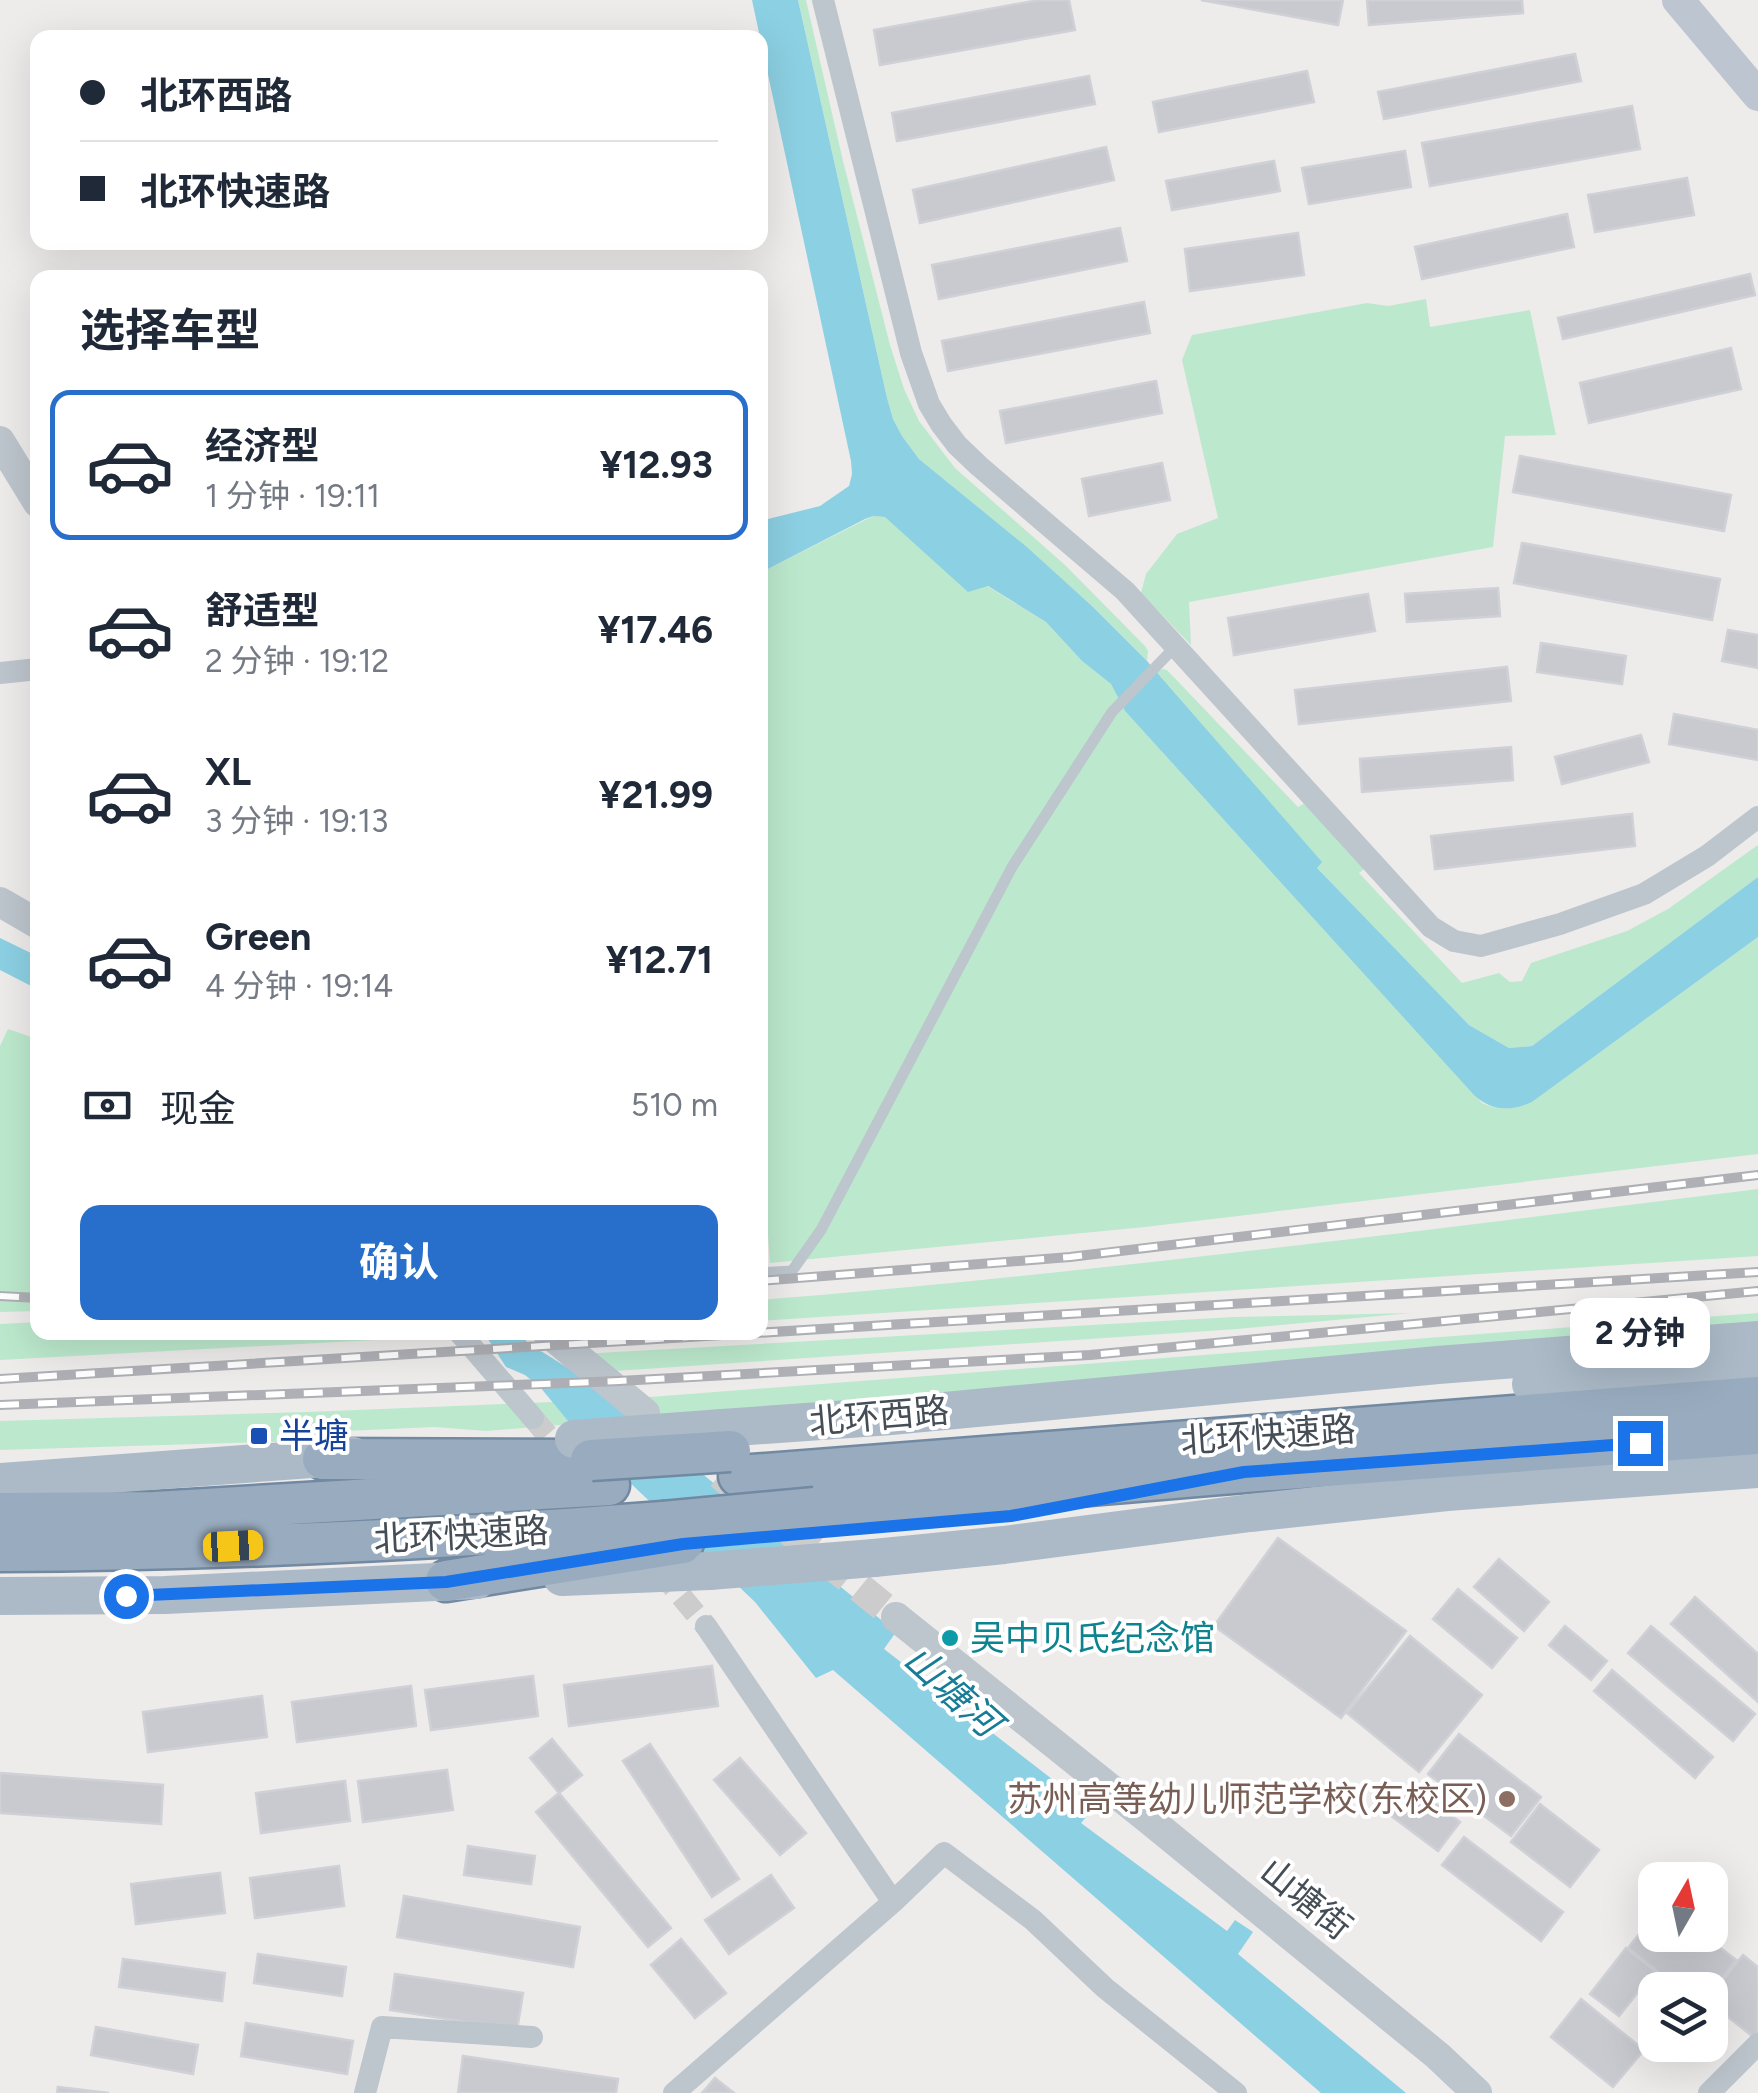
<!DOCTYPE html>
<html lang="zh">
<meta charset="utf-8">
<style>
:root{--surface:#fff;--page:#f2f2f3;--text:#1f2937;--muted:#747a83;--line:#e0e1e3;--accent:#286fcb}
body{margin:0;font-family:Figtree,"Noto Sans SC",sans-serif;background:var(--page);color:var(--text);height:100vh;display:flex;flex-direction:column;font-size:38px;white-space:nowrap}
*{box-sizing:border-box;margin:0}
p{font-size:32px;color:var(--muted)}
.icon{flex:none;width:55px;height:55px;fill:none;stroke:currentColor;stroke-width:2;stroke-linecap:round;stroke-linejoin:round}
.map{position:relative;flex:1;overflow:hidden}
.sheet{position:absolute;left:30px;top:270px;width:738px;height:1070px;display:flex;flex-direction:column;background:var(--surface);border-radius:20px;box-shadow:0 10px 40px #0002}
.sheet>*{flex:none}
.hud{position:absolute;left:30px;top:30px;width:738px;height:220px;border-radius:20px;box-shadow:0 10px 40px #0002;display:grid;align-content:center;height:220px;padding:0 50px;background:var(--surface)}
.needle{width:65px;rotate:9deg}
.fabs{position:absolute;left:1638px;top:1862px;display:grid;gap:20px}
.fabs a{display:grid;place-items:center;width:90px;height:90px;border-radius:20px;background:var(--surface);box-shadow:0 10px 40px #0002;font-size:50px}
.end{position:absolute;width:45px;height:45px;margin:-22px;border:12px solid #1a73e8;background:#fff;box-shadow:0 0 0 5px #fff}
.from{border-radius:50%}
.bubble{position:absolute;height:70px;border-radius:20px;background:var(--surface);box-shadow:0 10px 40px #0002;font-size:32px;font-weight:700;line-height:70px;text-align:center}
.car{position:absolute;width:30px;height:60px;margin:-30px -15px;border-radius:12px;box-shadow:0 0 8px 2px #0007;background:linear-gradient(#f5c518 24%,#345 0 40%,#f5c518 0 76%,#345 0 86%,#f5c518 0)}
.hud b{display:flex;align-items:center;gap:35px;height:95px;font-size:38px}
.hud b+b{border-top:2px solid var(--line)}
.hud i{width:25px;height:25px;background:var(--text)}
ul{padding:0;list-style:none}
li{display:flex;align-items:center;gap:30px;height:150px;margin:0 20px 15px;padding:0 30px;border:5px solid transparent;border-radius:20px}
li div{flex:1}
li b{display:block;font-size:38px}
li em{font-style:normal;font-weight:700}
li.current{border-color:var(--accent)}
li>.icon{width:90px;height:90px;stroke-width:1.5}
h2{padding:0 50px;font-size:45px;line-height:120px}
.pay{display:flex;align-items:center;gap:25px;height:110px;padding:0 50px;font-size:38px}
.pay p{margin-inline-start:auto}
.action{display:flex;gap:20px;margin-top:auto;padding:20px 50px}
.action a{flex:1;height:115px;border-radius:20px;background:var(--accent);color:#fff;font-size:40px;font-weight:700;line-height:115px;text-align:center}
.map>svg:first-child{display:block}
.green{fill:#bce9cd}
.water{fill:#8cd0e3}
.building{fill:#c8cad0;stroke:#cfd1d6;stroke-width:2.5}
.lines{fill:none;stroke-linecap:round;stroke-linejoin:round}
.minor-tunnel{stroke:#cccccd;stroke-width:22;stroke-dasharray:22 11;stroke-linecap:butt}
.tertiary-tunnel{stroke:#cccccd;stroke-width:30;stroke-dasharray:30 15;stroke-linecap:butt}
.trunk-casing{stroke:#7289a2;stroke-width:45}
.service{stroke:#bdc5cd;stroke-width:11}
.minor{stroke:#bdc5cd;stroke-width:22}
.tertiary{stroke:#bdc5cd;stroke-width:30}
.secondary{stroke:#bdc6d0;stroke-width:32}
.primary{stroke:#acbac8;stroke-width:38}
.trunk{stroke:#99acbf;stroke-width:40}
.rail-casing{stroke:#aeb0b5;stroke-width:10}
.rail{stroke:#fff;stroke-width:6;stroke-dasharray:19;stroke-linecap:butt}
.trunk-bridge-casing{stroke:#7289a2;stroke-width:45;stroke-linecap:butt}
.primary-bridge{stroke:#acbac8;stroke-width:38}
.trunk-bridge{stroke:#99acbf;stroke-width:40}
.route{stroke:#1a73e8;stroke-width:12}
.transit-dot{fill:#1a4fb4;stroke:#fff;stroke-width:4}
.culture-dot{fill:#0f9aa8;stroke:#fff;stroke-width:4}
.education-dot{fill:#8d6e63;stroke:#fff;stroke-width:4}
.labels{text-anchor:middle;stroke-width:8;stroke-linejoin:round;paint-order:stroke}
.street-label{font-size:35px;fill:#454e56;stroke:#fff}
.transit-label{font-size:35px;fill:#164399;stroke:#fff;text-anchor:start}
.culture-label{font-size:35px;fill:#0d838f;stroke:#fff;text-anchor:start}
.education-label{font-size:35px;fill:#785e54;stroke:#fff;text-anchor:end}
.water-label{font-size:38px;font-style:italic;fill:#187c97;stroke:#fff}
</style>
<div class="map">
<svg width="1758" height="2093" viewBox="0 0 1758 2093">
<rect width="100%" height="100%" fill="#eeebeb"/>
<path class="green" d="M798,0H806L843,161L890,345L904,389L919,421L955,468L1065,565L1145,646L1148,651L1147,661L1092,606L1027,547L919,459L902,436L893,419L887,398Z
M1426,299L1430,327L1530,310L1556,435L1505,436L1493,547L1189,602L1191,645L1141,593L1146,574L1177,534L1218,518L1182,360L1192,335L1367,303L1388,306Z
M873,516L886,517L987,586L1046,622L1082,661L1111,684L1125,711L1482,1103C1500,1111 1514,1110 1532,1102L1758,937V1154L1145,1227L770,1263L767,1222L760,1216V573Z
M1163,669L1167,670L1298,807L1308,801L1368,866L1359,873L1462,983L1499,973L1510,982L1522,981L1531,963L1627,931L1668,909L1758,845V877L1532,1046L1509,1048L1469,1025L1316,867L1321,862L1156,671Z
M8,1029L37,1039V1311L0,1312V1046Z
M1758,1189V1256L760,1321V1300C1094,1273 1426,1230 1758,1189Z
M1411,1313L1237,1329L600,1372L581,1354L1234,1317Z
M1758,1313V1331L666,1422L637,1398Z
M37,1322L38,1332H484L486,1334L0,1360V1324Z
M553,1402L571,1424L486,1431L435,1427L344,1431L302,1441L0,1450V1421L307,1412Z"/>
<path class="water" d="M752,0H798L887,398L893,419L902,436L919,459L1027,547L1092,606L1147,661L1322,862L1317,868L1469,1025L1509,1048L1532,1046L1758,877V937L1532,1102C1511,1112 1491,1111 1474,1095L1125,711L1111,684L1082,661L1046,622L988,586L968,592L885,517L873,516L865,519L760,573V521L820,506L849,486L852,474L851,461Z
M0,938L37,956V989L0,970Z
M484,1333H520L528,1343L619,1400L634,1418L896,1632L884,1649L1092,1810L1081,1823L1227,1931L1235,1920L1253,1932L1238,1954L1406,2093H1321L833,1670L816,1678L755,1602L578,1433L540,1387L525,1375L506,1367Z"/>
<path class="building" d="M1039,0H1069L1075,30L880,65L874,30Z
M1201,0H1343L1338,25Z
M1367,0H1522L1523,13L1369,25Z
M1575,54L1581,81L1384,119L1378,92Z
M1307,71L1314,102L1159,132L1153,102Z
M1089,76L1095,104L897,141L892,113Z
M1632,106L1640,149L1430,186L1422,143Z
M1106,147L1114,180L920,223L913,190Z
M1405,151L1411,187L1309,204L1302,168Z
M1274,161L1280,191L1172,210L1166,181Z
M1687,178L1694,215L1595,232L1588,195Z
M1567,214L1574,247L1422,279L1415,247Z
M1120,228L1127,261L939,299L932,265Z
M1298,233L1304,275L1190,291L1185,249Z
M1750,274L1755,295L1563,339L1558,318Z
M1144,302L1150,333L948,371L942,341Z
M1731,348L1741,389L1589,423L1580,383Z
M1156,381L1162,413L1006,443L1000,411Z
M1520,456L1731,495L1724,531L1513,492Z
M1162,463L1170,500L1089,516L1082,479Z
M1522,543L1720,579L1712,620L1514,583Z
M1498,588L1500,616L1407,622L1405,594Z
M1368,594L1375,631L1234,655L1228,618Z
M1728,630L1758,635V668L1722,661Z
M1541,643L1626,656L1622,684L1537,672Z
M1507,667L1511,701L1299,724L1295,690Z
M1674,714L1758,730V760L1669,744Z
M1641,735L1649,762L1562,784L1555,757Z
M1511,747L1513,780L1362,792L1360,759Z
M1632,814L1635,846L1435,869L1431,836Z
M1278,1538L1406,1631L1341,1718L1214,1626Z
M1499,1559L1549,1602L1524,1631L1474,1587Z
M1458,1589L1517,1638L1492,1668L1433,1619Z
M1695,1597L1758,1654V1702L1671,1624Z
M1565,1626L1607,1661L1591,1680L1549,1645Z
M1651,1626L1755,1714L1733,1741L1628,1653Z
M1410,1636L1482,1695L1419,1772L1347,1713Z
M712,1666L718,1706L569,1726L564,1685Z
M1612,1670L1713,1757L1695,1778L1594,1691Z
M533,1676L538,1716L431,1730L425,1690Z
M411,1686L416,1726L297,1742L292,1702Z
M262,1696L267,1737L148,1752L143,1712Z
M1459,1734L1541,1797L1511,1836L1428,1774Z
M552,1739L582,1775L559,1793L530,1758Z
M650,1744L739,1879L712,1897L623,1761Z
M740,1758L806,1833L780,1855L714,1780Z
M447,1770L453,1810L363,1822L358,1781Z
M0,1773L163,1785L161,1824L0,1813Z
M345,1781L350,1821L261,1833L256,1793Z
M1412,1786L1460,1822L1438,1851L1390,1815Z
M559,1793L671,1928L648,1947L536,1812Z
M1540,1804L1599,1850L1570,1887L1511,1842Z
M1464,1837L1563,1912L1541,1941L1442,1865Z
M468,1846L535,1856L531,1884L464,1875Z
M339,1866L344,1906L255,1918L250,1878Z
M220,1873L225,1913L136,1924L131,1884Z
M771,1875L794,1908L729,1954L705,1920Z
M404,1896L580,1927L573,1967L397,1937Z
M1655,1914V1935H1704L1736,1960L1710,1993V1990H1681L1628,1948Z
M681,1939L726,1993L695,2018L651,1965Z
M1626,1948L1655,1971L1619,2016L1590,1994Z
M258,1954L346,1967L342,1996L254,1983Z
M1743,1955L1758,1967V2037L1756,2039L1710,2003V1996Z
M123,1959L225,1973L222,2001L119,1987Z
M395,1974L523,1993L517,2030L390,2010Z
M1581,1999L1644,2050L1613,2087L1551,2037Z
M246,2023L353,2041L347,2074L241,2056Z
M96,2027L198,2045L193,2074L91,2055Z
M463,2056L618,2079L616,2093H458Z
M715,2078L734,2093H702Z
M58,2087L109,2093H57Z"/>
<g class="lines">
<path class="minor-tunnel" d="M533,1418L569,1461
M660,1571L706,1626"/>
<path class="tertiary-tunnel" d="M685,1446L896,1617"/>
<g class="trunk-casing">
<path id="trunk" d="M323,1459L591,1460
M739,1476L1758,1397
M815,1508L1244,1472L1758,1434
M0,1513L155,1512L609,1485
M0,1551C221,1550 442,1539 663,1522
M446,1581L683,1543"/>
</g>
<path class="service" d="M760,1273L792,1271L821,1230L1012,867L1112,712L1175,647"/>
<path class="minor" d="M823,0L911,353L929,404L941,424L957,445L979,466L1125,591L1431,927L1454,941L1481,946L1560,924L1644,894L1707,856L1758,817
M0,673L38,669
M459,1332L533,1418
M706,1626L893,1902L944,1853L1033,1920L1105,1988L1236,2093
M365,2093L382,2027L532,2037
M674,2093L893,1902
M1709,2093L1758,2044"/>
<path class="tertiary" d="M0,441L38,503
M0,902L38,924
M547,1332L645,1413
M896,1617L1152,1822L1438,2056L1477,2093"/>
<path class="secondary" d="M1678,0L1758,95"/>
<path class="primary" d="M1531,1384L1758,1369
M722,1428L891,1416L1438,1365L1758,1340
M0,1482L353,1456
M874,1558L1004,1545L1250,1513L1447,1492L1758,1469
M562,1577L709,1571
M0,1596L165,1595L477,1580"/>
<use href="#trunk" class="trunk"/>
<g class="rail-casing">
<path id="rail" d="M760,1281L1070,1257L1758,1175
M0,1296L38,1298
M0,1379L1758,1272
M0,1405L619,1381L1090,1355L1758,1291"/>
</g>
<use href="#rail" class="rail"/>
<g class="trunk-bridge-casing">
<path id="trunk-bridge" d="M591,1460L730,1451
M663,1522L815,1508"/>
</g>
<path class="primary-bridge" d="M574,1439L722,1428
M709,1571L874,1558"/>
<use href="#trunk-bridge" class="trunk-bridge"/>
</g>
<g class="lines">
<path class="route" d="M126,1596L446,1582L683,1544L1011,1516L1244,1472L1640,1443"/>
</g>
<rect class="transit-dot" x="249" y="1426" width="20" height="20" rx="5"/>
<circle class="culture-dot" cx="950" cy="1638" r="10"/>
<circle class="education-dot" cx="1507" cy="1799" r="10"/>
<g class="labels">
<g class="street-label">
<text transform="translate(879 1416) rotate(-5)" y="12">北环西路</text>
<text transform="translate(1268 1435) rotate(-4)" y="12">北环快速路</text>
<text transform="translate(461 1535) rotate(-3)" y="12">北环快速路</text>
<text transform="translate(1306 1899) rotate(39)" y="12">山塘街</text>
</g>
<g class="transit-label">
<text x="279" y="1448">半塘</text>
</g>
<g class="culture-label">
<text x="970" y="1650">吴中贝氏纪念馆</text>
</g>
<g class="education-label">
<text x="1487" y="1811">苏州高等幼儿师范学校(东校区)</text>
</g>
<g class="water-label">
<text transform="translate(952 1691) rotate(42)" y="13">山塘河</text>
</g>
</g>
</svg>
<div class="fabs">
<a><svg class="needle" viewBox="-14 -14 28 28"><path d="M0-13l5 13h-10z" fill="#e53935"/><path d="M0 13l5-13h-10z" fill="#747a83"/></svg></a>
<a><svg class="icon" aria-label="layers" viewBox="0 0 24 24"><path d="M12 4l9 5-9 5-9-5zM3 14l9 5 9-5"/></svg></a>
</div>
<i class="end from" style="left:126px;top:1596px"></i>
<i class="end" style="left:1640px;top:1443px"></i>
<div class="bubble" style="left:1570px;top:1298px;width:140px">2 分钟</div>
<i class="car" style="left:233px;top:1546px;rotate:87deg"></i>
<div class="hud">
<b><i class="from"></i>北环西路</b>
<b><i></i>北环快速路</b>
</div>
<section class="sheet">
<h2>选择车型</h2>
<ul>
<li class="current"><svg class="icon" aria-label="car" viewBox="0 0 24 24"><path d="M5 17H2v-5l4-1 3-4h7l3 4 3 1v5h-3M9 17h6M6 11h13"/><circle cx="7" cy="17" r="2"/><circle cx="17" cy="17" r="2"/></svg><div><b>经济型</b><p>1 分钟 · 19:11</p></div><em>¥12.93</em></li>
<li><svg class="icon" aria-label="car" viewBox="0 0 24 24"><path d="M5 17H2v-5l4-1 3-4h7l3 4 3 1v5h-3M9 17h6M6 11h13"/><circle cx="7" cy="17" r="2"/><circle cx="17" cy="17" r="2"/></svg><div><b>舒适型</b><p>2 分钟 · 19:12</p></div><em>¥17.46</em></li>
<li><svg class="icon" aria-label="car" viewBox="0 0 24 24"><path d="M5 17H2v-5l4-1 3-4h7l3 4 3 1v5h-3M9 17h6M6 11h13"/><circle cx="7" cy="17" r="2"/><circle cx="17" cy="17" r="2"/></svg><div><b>XL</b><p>3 分钟 · 19:13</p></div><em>¥21.99</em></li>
<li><svg class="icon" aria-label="car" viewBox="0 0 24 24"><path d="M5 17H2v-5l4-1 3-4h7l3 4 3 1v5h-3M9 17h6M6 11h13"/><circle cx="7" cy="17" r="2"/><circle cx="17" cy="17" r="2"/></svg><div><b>Green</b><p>4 分钟 · 19:14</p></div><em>¥12.71</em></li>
</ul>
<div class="pay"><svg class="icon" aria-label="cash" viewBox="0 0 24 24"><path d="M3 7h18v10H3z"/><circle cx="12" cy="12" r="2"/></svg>现金<p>510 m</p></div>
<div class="action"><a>确认</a></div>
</section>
</div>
